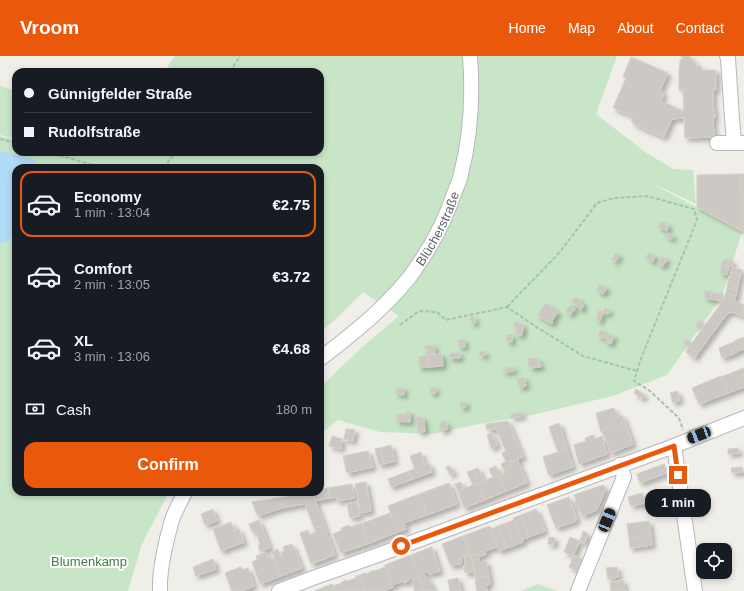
<!DOCTYPE html>
<meta charset="utf-8">
<style>
:root{--surface:#171b24;--page:#20242c;--text:#f1f3f6;--muted:#9ea1a6;--line:#363941;--accent:#ea580c}
body{margin:0;font-family:Helvetica,sans-serif;background:var(--page);color:var(--text);height:100vh;display:flex;flex-direction:column;font-size:15px;white-space:nowrap}
*{box-sizing:border-box;margin:0}
p{font-size:13px;color:var(--muted)}
.icon{flex:none;width:22px;height:22px;fill:none;stroke:currentColor;stroke-width:2;stroke-linecap:round;stroke-linejoin:round}
.map{position:relative;flex:1;overflow:hidden}
.sheet{position:absolute;left:12px;top:108px;width:312px;height:332px;display:flex;flex-direction:column;background:var(--surface);border-radius:12px;box-shadow:0 2px 6px #0003}
.sheet>*{flex:none}
.guide{position:absolute;left:12px;top:12px;width:312px;height:88px;border-radius:12px;box-shadow:0 2px 6px #0003;display:grid;align-content:center;height:88px;padding:0 12px;background:var(--surface)}
.controls{position:absolute;left:696px;top:487px;display:grid;gap:8px}
.controls a{display:grid;place-items:center;width:36px;height:36px;border-radius:8px;background:var(--surface);box-shadow:0 2px 6px #0003;font-size:20px}
.end{position:absolute;width:18px;height:18px;margin:-9px;border:5px solid #ea580c;background:#fff;box-shadow:0 0 0 2px #fff}
.from{border-radius:50%}
.bubble{position:absolute;height:28px;border-radius:12px;background:var(--surface);box-shadow:0 2px 6px #0003;font-size:13px;font-weight:700;line-height:28px;text-align:center}
.car{position:absolute;width:12px;height:24px;margin:-12px -6px;border-radius:5px;box-shadow:0 0 3px 1px #0007;background:linear-gradient(#222 24%,#8ab4d8 0 40%,#222 0 76%,#8ab4d8 0 86%,#222 0)}
.guide b{display:flex;align-items:center;gap:14px;height:38px;font-size:15px}
.guide b+b{border-top:1px solid var(--line)}
.guide i{width:10px;height:10px;background:var(--text)}
ul{padding:7px 0 0;list-style:none}
li{display:flex;align-items:center;gap:12px;height:66px;margin:0 8px 6px;padding:0 4px;border:2px solid transparent;border-radius:12px}
li div{flex:1}
li b{display:block;font-size:15px}
li em{font-style:normal;font-weight:700}
li.active{border-color:var(--accent)}
li>.icon{width:36px;height:36px;stroke-width:1.5}
.pay{display:flex;align-items:center;gap:10px;height:44px;padding:0 12px;font-size:15px}
.pay p{margin-inline-start:auto}
.button{display:flex;gap:8px;margin-top:auto;padding:8px 12px}
.button a{flex:1;height:46px;border-radius:12px;background:var(--accent);color:#fff;font-size:16px;font-weight:700;line-height:46px;text-align:center}
header{display:flex;align-items:center;gap:24px;box-sizing:border-box;height:56px;padding:0 20px;background:var(--accent);color:#fff}
header strong{font-size:19px}
nav{display:flex;gap:22px;margin-inline-start:auto;font-size:14px}
.map>svg:first-child{display:block}
.green{fill:#c9e5c8}
.water{fill:#b1daf7}
.building{fill:#ccc9c5;stroke:#d4d0c7;filter:url(#shadow)}
.lines{fill:none;stroke-linecap:round;stroke-linejoin:round}
.minor-casing{stroke:#b5b8bb;stroke-width:16}
.path{stroke:#a1c5ab;stroke-width:2;stroke-dasharray:4 2;stroke-linecap:butt}
.minor{stroke:#fff;stroke-width:14}
.route{stroke:#ea580c;stroke-width:5}
.labels{text-anchor:middle;stroke-width:4;stroke-linejoin:round;paint-order:stroke}
.street-label{font-size:13px;fill:#606367;stroke:#fff}
.park-label{font-size:13px;fill:#3e803f;stroke:#fff}
</style>
<header>
<strong>Vroom</strong>
<nav><a>Home</a><a>Map</a><a>About</a><a>Contact</a></nav>
</header>
<div class="map">
<svg width="744" height="535" viewBox="0 0 744 535">
<defs>
<filter id="shadow"><feDropShadow dx="3.5" dy="3.5" stdDeviation="2" flood-color="#0004"/></filter>
</defs>
<rect width="100%" height="100%" fill="#f0eee9"/>
<path class="green" d="M175,0H617L596,58L645,96L673,113L693,114L696,148L646,124L742,176L722,240L667,319L613,340L523,361L479,368L433,378L380,376L338,364L320,378V330L329,323L360,293L399,260L363,236L336,263L320,276V112H16V436H169L142,488L128,535H0V80L16,84V96H320V16H164Z
M0,30L16,35V83L0,79Z
M538,528L557,535H521Z"/>
<path class="water" d="M0,95L35,104L37,112H16V171L8,185L0,187Z"/>
<path class="building" d="M680,0H689L696,8V10H701L702,14H716V34H713V52H714L715,62H713L714,81L685,82L684,62L672,63L664,81L633,68L634,66L631,65L633,60L613,52L626,22L623,21L631,1L668,17L660,35L664,37L661,45L681,54H684L683,34H679V15L680,5L683,1Z
M740,118H744V175L741,174Z
M740,118L741,174L697,151V119Z
M661,165L669,169L667,175L658,171Z
M667,177L673,179L672,183L666,181Z
M616,197L620,199L615,206L611,203Z
M648,197L655,200L653,206L646,202Z
M661,201L667,203L663,210L658,208Z
M724,203L733,205L732,210L722,208Z
M722,208L730,210L727,219L720,217Z
M732,211L742,214L740,219L731,216Z
M731,216L741,219L739,225L729,221Z
M729,221L739,225L738,230L728,226Z
M728,226L738,230L737,235L727,232Z
M600,228L607,232L603,238L596,234Z
M727,232L737,235L736,240L726,237Z
M705,235L711,236L710,243L705,242Z
M711,236L723,238L722,245L710,243Z
M726,237L736,240L734,245L724,242Z
M576,241L582,246H581L584,249L581,254L571,246Z
M725,242L744,249V261L732,256L727,258L698,297L689,291Z
M546,247L558,256L552,265L553,266L552,268L551,267H550L537,259Z
M570,249L575,253L570,259L566,255Z
M605,252L610,254L608,258L603,256Z
M599,254L603,256L600,265L596,264Z
M474,260L476,267L472,268L470,261Z
M698,265L704,267L701,274L696,271Z
M514,266H518L519,269L523,268V274L522,279H517V275H516Z
M600,274L605,276L603,282L598,280Z
M512,278V286H507V279Z
M609,278L614,280L611,288L605,286L607,283L604,282L606,279L608,280Z
M744,281V293H742L739,283Z
M464,283L465,291H459L458,284Z
M686,283L692,287L689,291L683,288Z
M739,283L742,294L737,295L734,285Z
M734,286L738,296L733,298L729,288Z
M729,288L733,298L722,302L719,292Z
M434,289L435,298L428,299L427,293H424V290Z
M689,291L698,297L695,302L686,296Z
M485,295L486,299L480,300L479,296Z
M451,297H460V302H449V299L451,298Z
M442,298L443,310L429,311L428,299Z
M428,299L429,311H419V301Z
M528,302H537V304H539V308H541V311L530,312V310H529Z
M514,311V315L502,316V315L505,314V312Z
M744,312V331L728,337L721,321Z
M721,320L728,337L699,348L692,332Z
M524,321L526,330L520,332L517,323Z
M435,331L436,337H430V332Z
M396,332H404V339L396,338Z
M636,333L645,339L642,343L634,337Z
M677,335L680,344L673,347L670,337Z
M460,346H466V351L461,352Z
M614,352L617,361L622,359L625,366L617,369L616,367L611,369V371L601,376L596,357Z
M406,355L410,356V366L396,365L397,358L406,359Z
M522,356L523,360L511,362V358Z
M416,361H422V363H424L425,376H418Z
M446,365L448,373L441,375L439,367Z
M508,365L523,401L509,407L511,411L504,414L501,408L506,406L502,397L506,395L494,367Z
M625,366L633,388L611,397L602,375L611,371V369L616,367L617,369Z
M494,367L497,373L487,374L486,368Z
M559,367L567,393L558,396L549,371Z
M346,373H349L348,379L349,374H350L351,373L355,374L353,385L344,383Z
M492,377L494,383H495L497,390L491,392L487,379Z
M593,379L595,383L602,380L607,398L579,408L574,389L586,385L585,382Z
M332,380L342,383L341,393L329,390Z
M391,389L395,405L384,408L380,392Z
M380,392L384,408L379,409L375,393Z
M738,392L739,397L728,398V393Z
M567,393L573,411L549,419L543,401Z
M368,395L373,411L347,417L343,400Z
M421,396L425,409L415,413L410,400Z
M517,403L527,427L506,435L499,419L505,417L504,414L511,411L509,407Z
M429,407L432,416L413,423L409,415Z
M664,408L667,417L640,427L637,418Z
M450,410L454,417L450,419L446,411Z
M496,410L499,419L493,421L489,413Z
M742,411L743,416L732,417L731,412Z
M478,412L484,425L478,427L473,414Z
M473,414L478,427L473,429L467,416Z
M409,415L413,423L391,431L388,423Z
M499,419L506,435L485,444L478,427Z
M366,426L371,455L361,457L355,428Z
M461,426L464,432L458,435L455,428Z
M449,427L457,448L427,459L419,438Z
M478,427L485,444L464,452L458,435Z
M352,428L355,442L337,445V441L330,442L328,432Z
M603,429L606,432L597,454L582,460L578,449L575,450L574,447L577,446L574,439Z
M328,432L330,442L315,445L312,436H320V434Z
M308,436H312L324,469L314,472L305,448L282,452L278,442Z
M642,437L645,447L631,450L628,441Z
M419,438L427,459L404,467L406,473L398,476L388,450Z
M569,441L577,463L576,465L556,472L547,449Z
M278,442L282,452L258,460L252,446Z
M357,446L360,460L350,462L347,448Z
M213,453L217,465L205,469L201,458Z
M536,453L545,475L537,478L529,456Z
M529,456L537,478L529,481L521,459Z
M390,457L398,476L367,488L363,467Z
M521,459L529,481L522,484L513,462Z
M259,464L270,492L260,495L258,489L260,488L256,476L253,477L249,468Z
M514,464L523,486L515,489L506,467Z
M649,465L651,479L629,482L627,468Z
M231,466L239,488L221,495L213,473Z
M362,467L367,488L341,497L333,478L342,474L341,472L349,469L350,471Z
M506,467L515,489L507,492L498,470Z
M324,469L335,499L311,508L300,477L308,474L309,479L316,476L314,472Z
M490,470L497,491L485,495L486,498L478,501L477,498L471,500L463,480Z
M498,470L507,492L499,495L491,473Z
M239,473L244,487L239,488L234,475Z
M583,475L588,478L584,487L580,485Z
M651,479L652,489L630,492L629,482Z
M463,480L470,499L463,501L460,509L457,508L451,510L442,488Z
M549,481L555,482L554,489L548,488Z
M570,481L580,485L573,500L564,496Z
M292,488L302,512L281,520L272,496L278,493L281,501H282L281,498L283,497V495H285L283,491Z
M432,491L440,515L430,518L426,516L418,519L411,499Z
M266,496L269,504L274,502L281,520L260,528L252,506L257,504L256,500Z
M477,498L480,506L473,507L471,500Z
M411,499L419,521L414,523L411,522L410,524L404,527L403,525L392,529L385,509Z
M470,499L474,516L465,517L464,509H465V501Z
M574,499L584,504L582,510L571,506Z
M213,503L216,513L196,520L193,511Z
M486,505L489,520L475,522L473,507Z
M571,506L582,510L579,516L569,511Z
M241,511L242,514L248,512L254,530L241,535H232L225,517Z
M385,511L393,531L383,535H366L360,519L365,517L366,518L374,514L375,515Z
M617,511L619,521L608,523L606,512Z
M423,517L430,526L434,535H424L418,519Z
M360,519L366,535H335L333,530L342,527V526L346,524L347,525L356,522V520Z
M489,520L490,528L486,529L487,535H477L475,522Z
M419,521L424,535H415L412,526L413,523Z
M458,522L461,535H450L448,524Z
M623,524L625,534H626V535H618L617,525Z
M617,525L618,535H611L610,526Z
M332,528L335,535H314Z"/>
<g class="lines">
<g class="minor-casing">
<g id="minor">
<path d="M727,0L728,2L732,63L734,87"/>
<path d="M717,87H744"/>
<path id="s1" d="M320,303C351,279 383,254 408,223C413,217 417,210 422,203C436,182 447,159 455,135C457,130 460,124 461,118C471,79 473,40 470,0"/>
<path d="M674,390L695,535"/>
<path d="M160,535C159,515 166,484 172,464C175,455 181,445 185,436"/>
<path d="M279,535L313,522L378,499L674,390L744,362"/>
<path d="M578,535L624,421L620,409"/>
</g>
</g>
<path class="path" d="M230,16L240,0
M0,83L16,87
M48,96L103,112
M164,112L175,96
M507,251L560,196L597,147L614,142L647,140L694,153L697,164L642,300L634,325L650,335L679,362L683,374
M400,269L419,255L437,256L446,264L507,251L538,272L583,300L637,315"/>
<use href="#minor" class="minor"/>
</g>
<g class="lines">
<path class="route" d="M401,490L674,390L678,419"/>
</g>
<g class="labels">
<g class="street-label">
<text dy="5" stroke="none"><textPath href="#s1" startOffset="178">Blücherstraße</textPath></text>
</g>
<g class="park-label">
<text x="89" y="510">Blumenkamp</text>
</g>
</g>
</svg>
<div class="controls">
<a><svg class="icon" aria-label="locate" viewBox="0 0 24 24"><circle cx="12" cy="12" r="6"/><path d="M12 2v4M12 18v4M2 12h4M18 12h4"/></svg></a>
</div>
<i class="end from" style="left:401px;top:490px"></i>
<i class="end" style="left:678px;top:419px"></i>
<div class="bubble" style="left:645px;top:433px;width:66px">1 min</div>
<i class="car" style="left:699px;top:379px;rotate:249deg"></i>
<i class="car" style="left:607px;top:464px;rotate:22deg"></i>
<div class="guide">
<b><i class="from"></i>Günnigfelder Straße</b>
<b><i></i>Rudolfstraße</b>
</div>
<section class="sheet">
<ul>
<li class="active"><svg class="icon" aria-label="car" viewBox="0 0 24 24"><path d="M5 17H2v-5l4-1 3-4h7l3 4 3 1v5h-3M9 17h6M6 11h13"/><circle cx="7" cy="17" r="2"/><circle cx="17" cy="17" r="2"/></svg><div><b>Economy</b><p>1 min · 13:04</p></div><em>€2.75</em></li>
<li><svg class="icon" aria-label="car" viewBox="0 0 24 24"><path d="M5 17H2v-5l4-1 3-4h7l3 4 3 1v5h-3M9 17h6M6 11h13"/><circle cx="7" cy="17" r="2"/><circle cx="17" cy="17" r="2"/></svg><div><b>Comfort</b><p>2 min · 13:05</p></div><em>€3.72</em></li>
<li><svg class="icon" aria-label="car" viewBox="0 0 24 24"><path d="M5 17H2v-5l4-1 3-4h7l3 4 3 1v5h-3M9 17h6M6 11h13"/><circle cx="7" cy="17" r="2"/><circle cx="17" cy="17" r="2"/></svg><div><b>XL</b><p>3 min · 13:06</p></div><em>€4.68</em></li>
</ul>
<div class="pay"><svg class="icon" aria-label="cash" viewBox="0 0 24 24"><path d="M3 7h18v10H3z"/><circle cx="12" cy="12" r="2"/></svg>Cash<p>180 m</p></div>
<div class="button"><a>Confirm</a></div>
</section>
</div>
